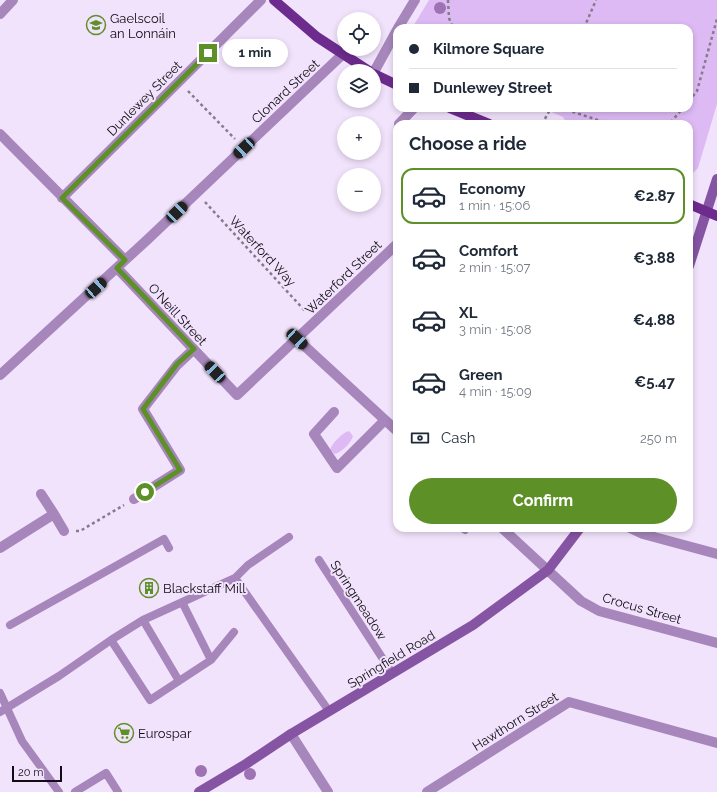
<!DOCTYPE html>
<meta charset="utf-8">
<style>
:root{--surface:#fff;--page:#f2f2f3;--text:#1f2937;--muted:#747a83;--line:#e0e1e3;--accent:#5e9028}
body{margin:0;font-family:Raleway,sans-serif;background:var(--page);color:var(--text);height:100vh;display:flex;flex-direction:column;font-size:15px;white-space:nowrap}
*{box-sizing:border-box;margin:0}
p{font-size:13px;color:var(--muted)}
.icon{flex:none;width:22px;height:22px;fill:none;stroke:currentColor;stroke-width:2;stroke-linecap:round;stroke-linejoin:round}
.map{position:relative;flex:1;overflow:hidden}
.details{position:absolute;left:393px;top:120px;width:300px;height:412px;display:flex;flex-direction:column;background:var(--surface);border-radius:12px;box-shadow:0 2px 6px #0003}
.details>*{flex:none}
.guide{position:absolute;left:393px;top:24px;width:300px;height:88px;border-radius:12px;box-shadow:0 2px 6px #0003;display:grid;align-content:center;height:88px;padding:0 16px;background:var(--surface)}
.fabs{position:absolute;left:337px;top:12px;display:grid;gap:8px}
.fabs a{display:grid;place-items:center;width:44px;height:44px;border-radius:50%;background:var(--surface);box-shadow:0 2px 6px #0003;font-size:20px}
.scale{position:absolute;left:12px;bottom:10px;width:50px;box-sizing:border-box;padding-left:4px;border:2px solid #120d15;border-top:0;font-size:11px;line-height:14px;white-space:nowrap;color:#120d15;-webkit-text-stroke:3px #f2e3fc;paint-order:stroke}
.end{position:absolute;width:18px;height:18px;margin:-9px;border:5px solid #5e9028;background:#fff;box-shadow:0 0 0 2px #fff}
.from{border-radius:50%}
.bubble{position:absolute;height:28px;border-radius:14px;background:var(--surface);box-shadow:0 2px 6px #0003;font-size:13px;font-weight:700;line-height:28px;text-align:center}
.car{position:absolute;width:12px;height:24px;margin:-12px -6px;border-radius:5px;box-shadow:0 0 3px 1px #0007;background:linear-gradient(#222 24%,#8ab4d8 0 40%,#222 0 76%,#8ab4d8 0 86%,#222 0)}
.guide b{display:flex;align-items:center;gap:14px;height:38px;font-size:15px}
.guide b+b{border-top:1px solid var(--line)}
.guide i{width:10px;height:10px;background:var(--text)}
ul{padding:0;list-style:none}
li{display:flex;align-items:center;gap:12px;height:56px;margin:0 8px 6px;padding:0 8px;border:2px solid transparent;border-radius:12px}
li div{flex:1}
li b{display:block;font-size:15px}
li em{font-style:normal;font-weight:700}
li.current{border-color:var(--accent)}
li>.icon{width:36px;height:36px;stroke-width:1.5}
h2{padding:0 16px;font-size:18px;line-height:48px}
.pay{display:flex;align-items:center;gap:10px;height:44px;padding:0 16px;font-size:15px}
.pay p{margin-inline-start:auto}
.primary-button{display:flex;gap:8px;margin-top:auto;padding:8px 16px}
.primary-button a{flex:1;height:46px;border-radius:24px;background:var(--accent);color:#fff;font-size:16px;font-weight:700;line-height:46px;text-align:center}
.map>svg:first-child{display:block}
.green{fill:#debaf5}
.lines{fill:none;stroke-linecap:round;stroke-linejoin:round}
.path{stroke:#857b8b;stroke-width:2.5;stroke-dasharray:3 3;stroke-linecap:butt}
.lane{stroke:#a686bb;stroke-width:8}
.street{stroke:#a686bb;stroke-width:10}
.secondary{stroke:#8554a2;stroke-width:10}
.primary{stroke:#6d2b8e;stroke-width:10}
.tree{fill:#9e72b3}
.route{stroke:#5e9028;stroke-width:5}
.labels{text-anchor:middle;stroke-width:4;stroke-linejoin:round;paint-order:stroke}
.poi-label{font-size:13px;fill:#120d15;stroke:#f2e3fc;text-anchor:start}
.street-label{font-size:13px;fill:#120d15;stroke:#f2e3fc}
</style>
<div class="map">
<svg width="717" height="792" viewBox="0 0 717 792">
<rect width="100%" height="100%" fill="#f2e3fc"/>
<path class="green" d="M429,0H717V104L698,168L692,174H689V124H567L563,117L542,108H689V28H412Z
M349,431L353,436C351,443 342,452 335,454L330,450C332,443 342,433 349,431Z"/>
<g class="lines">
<path class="path" d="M448,0L449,18L453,28
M584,28L596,0
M188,91L235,139
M689,101L697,91L717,19
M561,108L610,124
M542,124L551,108
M665,124L671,122L683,108
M205,202L306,312
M76,531H80L124,505"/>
<path class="lane" d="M465,530L466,528
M319,560L392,673
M235,578L248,565L289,537
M182,602L211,660
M143,620L179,681
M10,625L164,539L169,548
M234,632L211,660L150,700L111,640L143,620L235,578L329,711
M0,693L22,741L59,792
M0,712L59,676L111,640
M75,792L106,773L118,792"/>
<path class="street" d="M0,14L13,0
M398,28L415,0
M374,72L397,30
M399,124L414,108
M0,134L125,260
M62,198L261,0
M117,268L237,395L397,244
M297,339L397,431
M0,375L147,240L343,54
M334,412L314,434L337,468L385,420
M41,494L54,514
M134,499L180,470L143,409L177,365L194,349
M502,528L581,601L599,611L717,643
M630,528L643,534L717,554
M0,548L54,514L64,531
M291,734L328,792
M427,792L569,702L717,743"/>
<path class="secondary" d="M689,266L717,179
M199,792L246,764L291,734L473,625L548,570L580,528"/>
<path class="primary" d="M274,0L317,37L369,71
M374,74L397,85
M450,108L489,124
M689,204L717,216"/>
</g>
<g class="tree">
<circle cx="440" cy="8" r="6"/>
<circle cx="201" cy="771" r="6"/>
<circle cx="250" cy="774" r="6"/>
</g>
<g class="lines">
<path class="route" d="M145,492L180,470L143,409L177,364L194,349L117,268L125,260L62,198L208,53"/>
</g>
<defs>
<g id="school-ring" transform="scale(1)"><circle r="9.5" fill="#f2e3fc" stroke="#5e9028" stroke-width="1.5"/><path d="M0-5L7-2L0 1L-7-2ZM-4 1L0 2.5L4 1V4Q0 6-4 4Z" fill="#5e9028"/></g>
<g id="building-ring" transform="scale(1)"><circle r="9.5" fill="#f2e3fc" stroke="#5e9028" stroke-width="1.5"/><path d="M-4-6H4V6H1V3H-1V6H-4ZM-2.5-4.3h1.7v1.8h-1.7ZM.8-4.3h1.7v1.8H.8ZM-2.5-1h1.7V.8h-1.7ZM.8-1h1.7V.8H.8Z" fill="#5e9028"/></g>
<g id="supermarket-ring" transform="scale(1)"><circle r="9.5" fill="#f2e3fc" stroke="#5e9028" stroke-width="1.5"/><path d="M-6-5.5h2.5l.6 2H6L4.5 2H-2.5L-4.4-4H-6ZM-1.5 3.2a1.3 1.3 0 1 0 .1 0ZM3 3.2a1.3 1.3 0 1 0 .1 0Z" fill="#5e9028"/></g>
</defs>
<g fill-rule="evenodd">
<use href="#school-ring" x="96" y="25"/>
<use href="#building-ring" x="149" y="588"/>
<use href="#supermarket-ring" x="124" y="733"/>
</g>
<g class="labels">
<g class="poi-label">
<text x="110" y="23">Gaelscoil<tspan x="110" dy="15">an Lonnáin</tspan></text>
<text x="163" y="593">Blackstaff Mill</text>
<text x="138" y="738">Eurospar</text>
</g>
<g class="street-label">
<text transform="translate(285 91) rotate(-43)" y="5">Clonard Street</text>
<text transform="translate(144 98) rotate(-45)" y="5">Dunlewey Street</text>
<text transform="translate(263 251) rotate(47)" y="5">Waterford Way</text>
<text transform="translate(343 277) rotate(-44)" y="5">Waterford Street</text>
<text transform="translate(178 314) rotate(47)" y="5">O'Neill Street</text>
<text transform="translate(359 600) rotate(57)" y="5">Springmeadow</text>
<text transform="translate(642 608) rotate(16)" y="5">Crocus Street</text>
<text transform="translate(391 659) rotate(-31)" y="5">Springfield Road</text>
<text transform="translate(515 721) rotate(-32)" y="5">Hawthorn Street</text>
</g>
</g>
</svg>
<div class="fabs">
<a><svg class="icon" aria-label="locate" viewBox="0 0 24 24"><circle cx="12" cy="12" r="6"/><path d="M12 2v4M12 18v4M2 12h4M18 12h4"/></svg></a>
<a><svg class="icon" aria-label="layers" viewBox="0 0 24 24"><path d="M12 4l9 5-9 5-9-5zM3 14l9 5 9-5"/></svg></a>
<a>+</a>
<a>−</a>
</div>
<div class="scale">20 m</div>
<i class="end from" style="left:145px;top:492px"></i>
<i class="end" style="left:208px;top:53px"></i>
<div class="bubble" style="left:222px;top:39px;width:66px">1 min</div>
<i class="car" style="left:244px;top:148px;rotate:227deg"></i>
<i class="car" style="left:177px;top:212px;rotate:46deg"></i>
<i class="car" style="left:96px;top:288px;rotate:48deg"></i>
<i class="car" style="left:297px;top:339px;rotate:133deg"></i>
<i class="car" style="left:215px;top:372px;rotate:317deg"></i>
<div class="guide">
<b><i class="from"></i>Kilmore Square</b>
<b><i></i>Dunlewey Street</b>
</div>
<section class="details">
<h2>Choose a ride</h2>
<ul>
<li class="current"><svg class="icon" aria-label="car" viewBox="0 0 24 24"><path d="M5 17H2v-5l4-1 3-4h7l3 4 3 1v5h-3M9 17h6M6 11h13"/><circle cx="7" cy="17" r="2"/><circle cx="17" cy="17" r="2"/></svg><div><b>Economy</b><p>1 min · 15:06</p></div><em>€2.87</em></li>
<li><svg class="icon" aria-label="car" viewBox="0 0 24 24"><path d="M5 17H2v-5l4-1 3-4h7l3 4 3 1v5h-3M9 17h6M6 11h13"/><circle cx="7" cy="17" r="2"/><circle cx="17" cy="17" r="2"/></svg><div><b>Comfort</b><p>2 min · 15:07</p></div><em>€3.88</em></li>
<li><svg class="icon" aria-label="car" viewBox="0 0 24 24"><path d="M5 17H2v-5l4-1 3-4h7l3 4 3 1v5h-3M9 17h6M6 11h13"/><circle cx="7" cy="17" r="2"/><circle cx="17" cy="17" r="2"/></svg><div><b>XL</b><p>3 min · 15:08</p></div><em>€4.88</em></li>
<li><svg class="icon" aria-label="car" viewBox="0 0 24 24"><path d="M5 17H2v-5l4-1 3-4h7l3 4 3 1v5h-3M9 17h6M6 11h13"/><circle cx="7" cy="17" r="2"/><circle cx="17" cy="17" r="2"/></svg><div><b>Green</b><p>4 min · 15:09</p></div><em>€5.47</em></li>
</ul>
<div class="pay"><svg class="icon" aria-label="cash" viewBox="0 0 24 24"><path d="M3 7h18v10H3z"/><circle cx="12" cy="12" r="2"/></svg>Cash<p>250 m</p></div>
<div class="primary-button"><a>Confirm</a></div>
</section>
</div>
